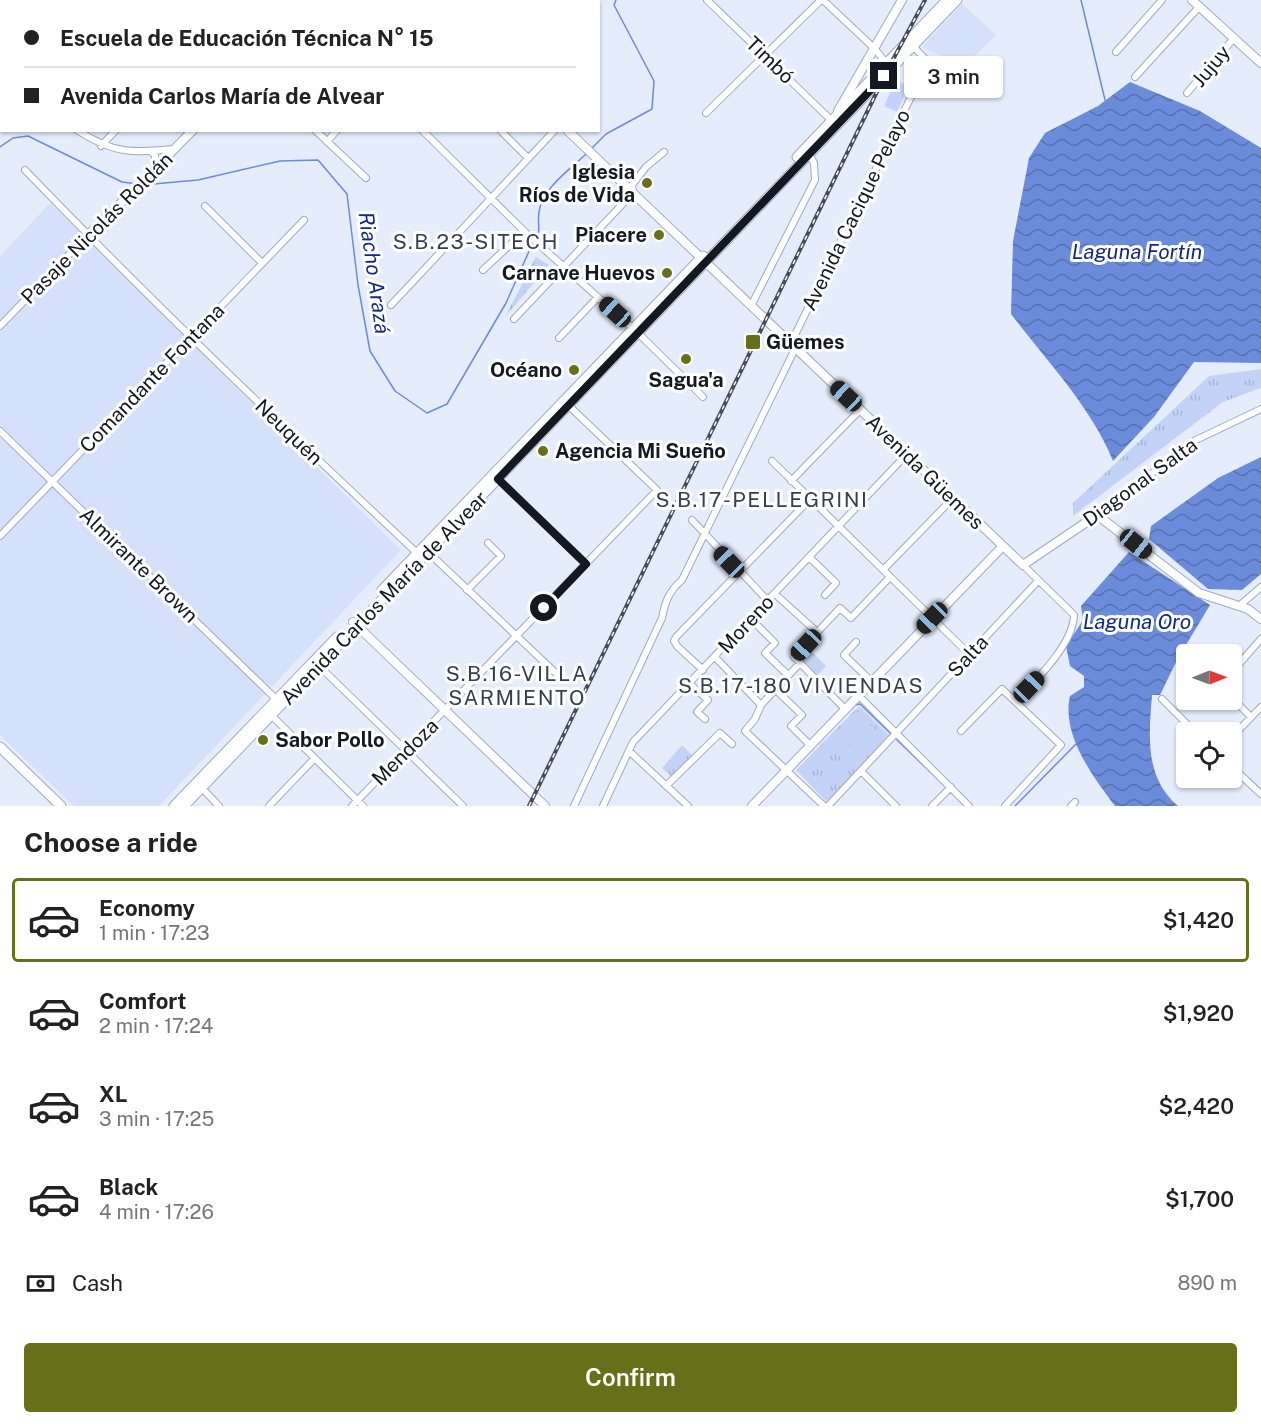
<!DOCTYPE html>
<meta charset="utf-8">
<style>
:root{--surface:#fff;--page:#f6f6f6;--text:#222;--muted:#767676;--line:#e0e0e0;--accent:#677018}
body{margin:0;font-family:"Public Sans",sans-serif;background:var(--page);color:var(--text);height:100vh;display:flex;flex-direction:column;font-size:22px;white-space:nowrap}
*{box-sizing:border-box;margin:0}
p{font-size:20px;color:var(--muted)}
.icon{flex:none;width:33px;height:33px;fill:none;stroke:currentColor;stroke-width:2;stroke-linecap:round;stroke-linejoin:round}
.map{position:relative;height:806px;overflow:hidden}
.panel{display:flex;flex-direction:column;background:var(--surface);flex:1}
.panel>*{flex:none}
.top-card{position:absolute;left:0px;top:0px;width:600px;height:132px;box-shadow:0 2px 4px #0004;display:grid;align-content:center;height:132px;padding:0 24px;background:var(--surface)}
.needle{width:39px;rotate:89deg}
.buttons{position:absolute;left:1176px;top:644px;display:grid;gap:12px}
.buttons a{display:grid;place-items:center;width:66px;height:66px;border-radius:6px;background:var(--surface);box-shadow:0 2px 4px #0004;font-size:30px}
.end{position:absolute;width:27px;height:27px;margin:-14px;border:8px solid #131821;background:#fff;box-shadow:0 0 0 3px #fff}
.from{border-radius:50%}
.bubble{position:absolute;height:42px;border-radius:6px;background:var(--surface);box-shadow:0 2px 4px #0004;font-size:20px;font-weight:600;line-height:42px;text-align:center}
.car{position:absolute;width:18px;height:36px;margin:-18px -9px;border-radius:8px;box-shadow:0 0 4px 2px #0007;background:linear-gradient(#222 24%,#8ab4d8 0 40%,#222 0 76%,#8ab4d8 0 86%,#222 0)}
.top-card b{display:flex;align-items:center;gap:21px;height:57px;font-size:22px}
.top-card b+b{border-top:2px solid var(--line)}
.top-card i{width:15px;height:15px;background:var(--text)}
ul{padding:0;list-style:none}
li{display:flex;align-items:center;gap:18px;height:84px;margin:0 12px 9px;padding:0 12px;border:3px solid transparent;border-radius:6px}
li div{flex:1}
li b{display:block;font-size:22px}
li em{font-style:normal;font-weight:600}
li.on{border-color:var(--accent)}
li>.icon{width:54px;height:54px;stroke-width:1.5}
h2{padding:0 24px;font-size:27px;line-height:72px}
.pay{display:flex;align-items:center;gap:15px;height:66px;padding:0 24px;font-size:22px}
.pay p{margin-inline-start:auto}
.primary-button{display:flex;gap:12px;margin-top:auto;padding:12px 24px}
.primary-button a{flex:1;height:69px;border-radius:6px;background:var(--accent);color:#fff;font-size:24px;font-weight:600;line-height:69px;text-align:center}
.map>svg:first-child{display:block}
.built{fill:#d5e1fb}
.grass{fill:url(#grass-tufts)}
.pitch{fill:#c3d3f7}
.water{fill:url(#water-waves)}
.lines{fill:none;stroke-linecap:round;stroke-linejoin:round}
.stream{stroke:#6b8cda;stroke-width:1.5}
.minor-casing{stroke:#9ea9c2;stroke-width:8}
.tertiary-casing{stroke:#9ea9c2;stroke-width:10}
.secondary-casing{stroke:#9ea9c2;stroke-width:11}
.primary-casing{stroke:#9ea9c2;stroke-width:11}
.minor{stroke:#fff;stroke-width:6}
.tertiary{stroke:#fff;stroke-width:8}
.secondary{stroke:#fff;stroke-width:9}
.primary{stroke:#fff;stroke-width:9}
.rail-casing{stroke:#464c56;stroke-width:4}
.rail{stroke:#fff;stroke-width:1.5;stroke-dasharray:4.5;stroke-linecap:butt}
.route{stroke:#131821;stroke-width:8}
.poi-dot{fill:#677018;stroke:#fff;stroke-width:2}
.labels{text-anchor:middle;stroke-width:6;stroke-linejoin:round;paint-order:stroke}
.street-label{font-size:20px;fill:#131821;stroke:#fff}
.poi-label{font-size:20px;font-weight:bold;fill:#131821;stroke:#fff;text-anchor:end}
.neighbourhood-label{font-size:21px;letter-spacing:1.5px;fill:#353e53;stroke:#fff}
.water-label{font-size:21px;font-style:italic;fill:#102a83;stroke:#fff}
</style>
<div class="map">
<svg width="1261" height="806" viewBox="0 0 1261 806">
<defs>
<pattern id="grass-tufts" width="24" height="20" patternUnits="userSpaceOnUse" patternTransform="scale(1.5)"><rect width="24" height="20" fill="#c3d3f7"/><path d="M3 7l-1-3M5 7V3M7 7l1-3M15 17l-1-3M17 17v-4M19 17l1-3" fill="none" stroke="#a7b4d3"/></pattern>
<pattern id="water-waves" width="16" height="10" patternUnits="userSpaceOnUse" patternTransform="scale(1.5)"><rect width="16" height="10" fill="#6b8cda"/><path d="M0 5q4-4 8 0t8 0" fill="none" stroke="#5771b0"/></pattern>
</defs>
<rect width="100%" height="100%" fill="#e5ecfc"/>
<path class="built" d="M962,4L996,35L963,67L922,47Z
M50,203L401,550L159,806H74L0,735V256Z"/>
<path class="grass" d="M536,257L549,265L505,317Z
M1261,369V388L1223,402L1073,516V503L1209,376Z
M808,648L826,666L818,675L799,657Z
M859,706L890,736L827,802L796,770Z
M682,745L692,755L672,777L662,768Z"/>
<path class="pitch" d="M896,80L909,86L897,112L884,106Z
M856,711L881,735L862,755L836,732Z"/>
<path class="water" d="M1130,82L1200,111L1261,148V363L1194,362L1154,417L1113,461C1092,408 1046,360 1011,314L1013,241L1029,158L1045,133L1098,106Z
M1261,457V574L1242,590L1208,589L1149,539L1151,526L1218,478Z
M1129,552L1210,605L1177,660L1160,695H1152C1149,735 1144,777 1178,806H1115C1093,777 1061,734 1070,696L1084,687V676L1070,666L1066,646L1083,620L1081,606Z"/>
<g class="lines">
<path class="stream" d="M1081,0L1105,100
M0,147L13,138L28,136L122,182L138,184
M592,148L606,134L652,109L654,81L614,5L616,0
M142,185L198,180L280,161L318,160L347,194L358,285L370,351L395,391L427,413L447,404L506,303L530,249L535,245
M537,240C541,230 537,223 539,212C542,188 571,169 587,153
M855,705L860,704L891,734
M897,740L944,785
M1015,806L1077,743"/>
<g class="minor-casing">
<path id="minor" d="M72,0L74,2
M178,0L180,2
M286,0L287,2
M707,0L832,121
M823,0L874,48L887,64
M7,2L9,0
M83,2L85,0
M164,2L165,0
M312,2L313,0
M386,2L388,0
M477,2L478,0
M0,9L2,8
M912,45L928,62
M1116,52L1162,0
M928,62L932,61L940,68
M0,73L2,74
M1135,77L1199,7
M1187,93L1234,38
M706,113L821,0
M77,130C114,154 132,153 175,149
M315,130L366,178
M422,130L526,233L637,332L703,397
M500,130L528,158
M327,142L337,130
M101,146L116,130
M150,151L155,155V168
M25,170C152,302 284,428 417,553L428,552L561,678
M134,190L145,179
M205,206L262,263
M483,270L515,240L526,233
M391,305L555,130
M751,306L815,180L814,163L809,154
M514,319L633,193L632,185L646,167L664,152
M0,326L88,235
M559,338L598,297
M0,431L277,700
M772,461L969,654
M495,476L586,564
M791,481L860,410
M1097,515L1196,440L1261,409
M692,520L768,601
M0,536L304,220
M809,557L836,583L825,595
M883,570L953,498
M467,590L501,556L488,543
M775,594L817,632
M1239,606L1261,587
M751,619L775,643L765,653L788,675
M856,642L844,655L871,681
M715,657L761,705
M316,663L463,806
M800,663L845,709
M703,670L677,646L674,641L676,637L810,499
M1232,672L1261,639
M690,684L708,700L697,712L705,719
M775,689L802,715L791,726L810,745
M858,695L969,806
M1232,698L1251,717
M1162,699L1195,732
M1016,701C1036,680 1073,645 1074,615L1023,565
M269,713L363,806
M961,731L1002,689L1061,745L1005,806
M1232,737L1261,707
M629,751L688,806
M1232,767L1261,794
M861,771L896,806
M199,785L219,806
M666,786L720,733L732,744
M269,806L314,759
M352,806L657,490L567,404
M574,806L662,618C665,602 669,591 682,580L793,353L794,337L928,62
M603,806L633,742L907,454
M824,806L745,731L755,719L761,705L800,663L794,657L840,608L851,618L890,577
M828,806L1038,581
M932,806L951,787
M1071,806L1075,802"/>
</g>
<g class="tertiary-casing">
<path id="tertiary" d="M432,0L433,2
M1192,0L1261,63
M838,111L902,0
M567,130L1023,565L1097,515L1199,593L1248,609L1261,619
M145,179L193,130
M88,235L134,190
M353,622L545,806
M752,806L1003,546"/>
</g>
<g class="secondary-casing">
<path id="secondary" d="M0,747L61,806"/>
</g>
<g class="primary-casing">
<path id="primary" d="M797,157L947,0
M382,590L703,256
M174,806L337,637
M184,806L957,0"/>
</g>
<use href="#minor" class="minor"/>
<use href="#tertiary" class="tertiary"/>
<use href="#secondary" class="secondary"/>
<use href="#primary" class="primary"/>
<g class="rail-casing">
<path id="rail" d="M529,806L890,65L925,0"/>
</g>
<use href="#rail" class="rail"/>
</g>
<g class="lines">
<path class="route" d="M544,608L586,564L498,479L884,76"/>
</g>
<g class="poi-dot">
<circle cx="647" cy="183" r="6"/>
<circle cx="659" cy="235" r="6"/>
<circle cx="667" cy="273" r="6"/>
<rect x="745" y="334" width="16" height="16" rx="3"/>
<circle cx="686" cy="359" r="6"/>
<circle cx="574" cy="370" r="6"/>
<circle cx="543" cy="451" r="6"/>
<circle cx="263" cy="740" r="6"/>
</g>
<g class="labels">
<g class="street-label">
<text transform="translate(770 60) rotate(44)" y="7">Timbó</text>
<text transform="translate(1211 66) rotate(-50)" y="7">Jujuy</text>
<text transform="translate(856 210) rotate(-64)" y="7">Avenida Cacique Pelayo</text>
<text transform="translate(97 228) rotate(-45)" y="7">Pasaje Nicolás Roldán</text>
<text transform="translate(152 378) rotate(-46)" y="7">Comandante Fontana</text>
<text transform="translate(289 432) rotate(44)" y="7">Neuquén</text>
<text transform="translate(925 472) rotate(44)" y="7">Avenida Güemes</text>
<text transform="translate(1140 482) rotate(-36)" y="7">Diagonal Salta</text>
<text transform="translate(139 565) rotate(44)" y="7">Almirante Brown</text>
<text transform="translate(384 598) rotate(-46)" y="7">Avenida Carlos María de Alvear</text>
<text transform="translate(746 624) rotate(-47)" y="7">Moreno</text>
<text transform="translate(968 656) rotate(-47)" y="7">Salta</text>
<text transform="translate(405 752) rotate(-45)" y="7">Mendoza</text>
</g>
<g class="poi-label">
<text x="635" y="179">Iglesia<tspan x="635" dy="23">Ríos de Vida</tspan></text>
<text x="647" y="242">Piacere</text>
<text x="655" y="280">Carnave Huevos</text>
<text x="766" y="349" text-anchor="start">Güemes</text>
<text x="562" y="377">Océano</text>
<text x="686" y="387" text-anchor="middle">Sagua'a</text>
<text x="555" y="458" text-anchor="start">Agencia Mi Sueño</text>
<text x="275" y="747" text-anchor="start">Sabor Pollo</text>
</g>
<g class="neighbourhood-label">
<text x="476" y="249">S.B.23-SITECH</text>
<text x="762" y="507">S.B.17-PELLEGRINI</text>
<text x="517" y="681">S.B.16-VILLA<tspan x="517" dy="24">SARMIENTO</tspan></text>
<text x="801" y="693">S.B.17-180 VIVIENDAS</text>
</g>
<g class="water-label">
<text x="1137" y="259">Laguna Fortín</text>
<text transform="translate(374 273) rotate(82)" y="7">Riacho Arazá</text>
<text x="1137" y="629">Laguna Oro</text>
</g>
</g>
</svg>
<div class="buttons">
<a><svg class="needle" viewBox="-14 -14 28 28"><path d="M0-13l5 13h-10z" fill="#e53935"/><path d="M0 13l5-13h-10z" fill="#767676"/></svg></a>
<a><svg class="icon" aria-label="locate" viewBox="0 0 24 24"><circle cx="12" cy="12" r="6"/><path d="M12 2v4M12 18v4M2 12h4M18 12h4"/></svg></a>
</div>
<i class="end from" style="left:544px;top:608px"></i>
<i class="end" style="left:884px;top:76px"></i>
<div class="bubble" style="left:904px;top:56px;width:99px">3 min</div>
<i class="car" style="left:615px;top:312px;rotate:312deg"></i>
<i class="car" style="left:846px;top:396px;rotate:313deg"></i>
<i class="car" style="left:1136px;top:544px;rotate:129deg"></i>
<i class="car" style="left:729px;top:562px;rotate:316deg"></i>
<i class="car" style="left:932px;top:618px;rotate:224deg"></i>
<i class="car" style="left:806px;top:645px;rotate:223deg"></i>
<i class="car" style="left:1029px;top:687px;rotate:44deg"></i>
<div class="top-card">
<b><i class="from"></i>Escuela de Educación Técnica N° 15</b>
<b><i></i>Avenida Carlos María de Alvear</b>
</div>
</div>
<section class="panel">
<h2>Choose a ride</h2>
<ul>
<li class="on"><svg class="icon" aria-label="car" viewBox="0 0 24 24"><path d="M5 17H2v-5l4-1 3-4h7l3 4 3 1v5h-3M9 17h6M6 11h13"/><circle cx="7" cy="17" r="2"/><circle cx="17" cy="17" r="2"/></svg><div><b>Economy</b><p>1 min · 17:23</p></div><em>$1,420</em></li>
<li><svg class="icon" aria-label="car" viewBox="0 0 24 24"><path d="M5 17H2v-5l4-1 3-4h7l3 4 3 1v5h-3M9 17h6M6 11h13"/><circle cx="7" cy="17" r="2"/><circle cx="17" cy="17" r="2"/></svg><div><b>Comfort</b><p>2 min · 17:24</p></div><em>$1,920</em></li>
<li><svg class="icon" aria-label="car" viewBox="0 0 24 24"><path d="M5 17H2v-5l4-1 3-4h7l3 4 3 1v5h-3M9 17h6M6 11h13"/><circle cx="7" cy="17" r="2"/><circle cx="17" cy="17" r="2"/></svg><div><b>XL</b><p>3 min · 17:25</p></div><em>$2,420</em></li>
<li><svg class="icon" aria-label="car" viewBox="0 0 24 24"><path d="M5 17H2v-5l4-1 3-4h7l3 4 3 1v5h-3M9 17h6M6 11h13"/><circle cx="7" cy="17" r="2"/><circle cx="17" cy="17" r="2"/></svg><div><b>Black</b><p>4 min · 17:26</p></div><em>$1,700</em></li>
</ul>
<div class="pay"><svg class="icon" aria-label="cash" viewBox="0 0 24 24"><path d="M3 7h18v10H3z"/><circle cx="12" cy="12" r="2"/></svg>Cash<p>890 m</p></div>
<div class="primary-button"><a>Confirm</a></div>
</section>
